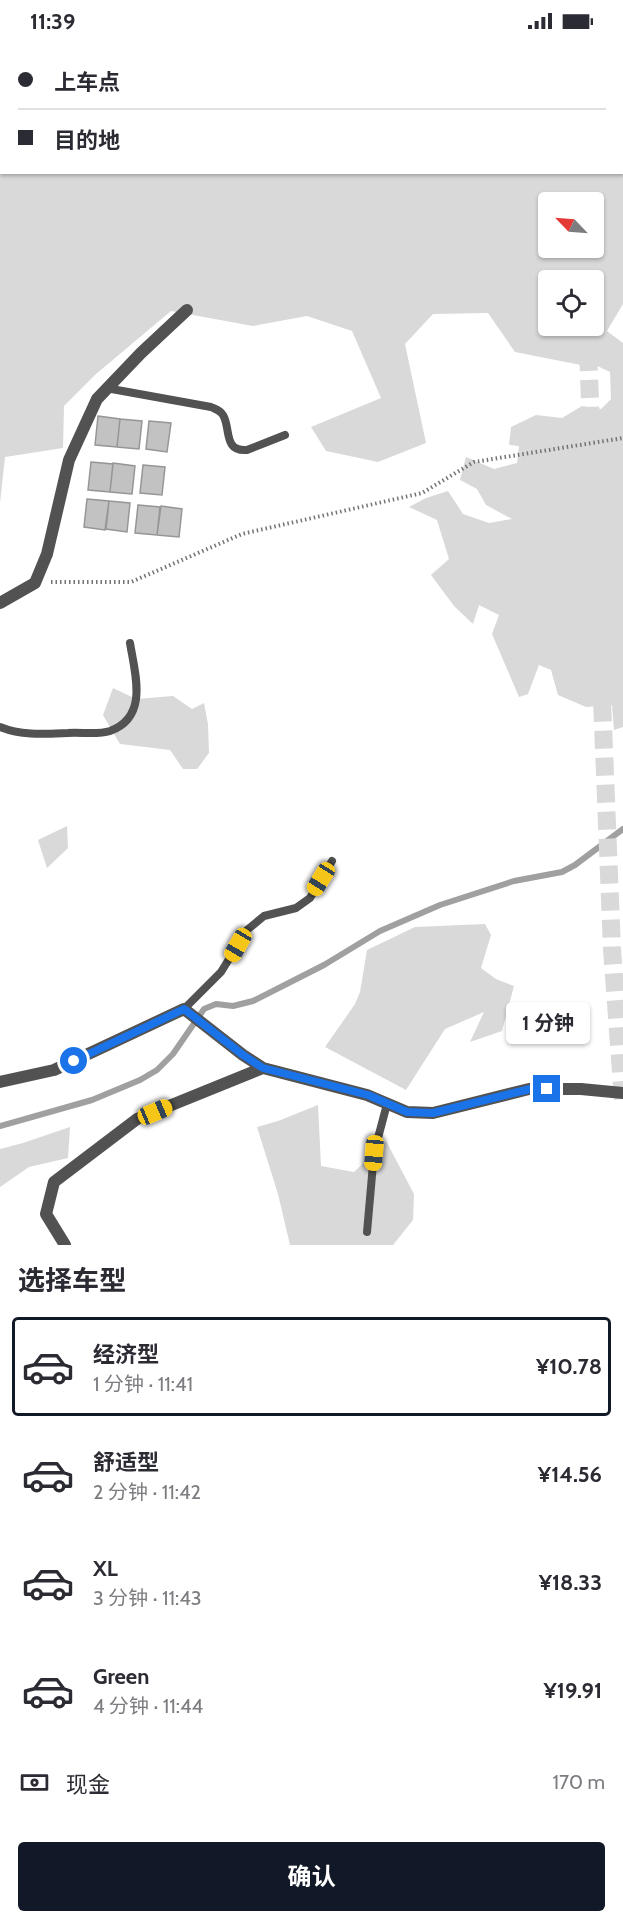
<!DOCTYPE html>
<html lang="zh">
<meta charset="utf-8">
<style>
:root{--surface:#fff;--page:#f2f2f3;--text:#2b2b33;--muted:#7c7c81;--line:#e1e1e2;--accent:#111827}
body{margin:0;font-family:Cabin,"Noto Sans SC",sans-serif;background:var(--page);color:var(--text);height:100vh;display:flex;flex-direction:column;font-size:22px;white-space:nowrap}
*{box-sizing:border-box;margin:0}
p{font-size:20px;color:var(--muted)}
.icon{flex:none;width:33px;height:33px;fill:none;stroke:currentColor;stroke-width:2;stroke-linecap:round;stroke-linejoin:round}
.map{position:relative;height:1203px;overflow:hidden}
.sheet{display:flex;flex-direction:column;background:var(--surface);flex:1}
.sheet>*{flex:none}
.hud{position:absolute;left:0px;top:0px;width:624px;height:132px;box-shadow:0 2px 4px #0004;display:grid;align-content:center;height:132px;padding:0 18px;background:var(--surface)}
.needle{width:39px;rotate:295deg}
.tools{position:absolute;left:538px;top:150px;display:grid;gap:12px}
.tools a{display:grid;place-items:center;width:66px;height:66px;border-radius:6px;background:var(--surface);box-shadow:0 2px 4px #0004;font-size:30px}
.end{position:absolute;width:27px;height:27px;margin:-14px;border:8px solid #1a73e8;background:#fff;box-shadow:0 0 0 3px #fff}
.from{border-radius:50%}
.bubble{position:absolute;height:42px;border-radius:6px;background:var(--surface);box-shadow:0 2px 4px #0004;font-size:20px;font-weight:700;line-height:42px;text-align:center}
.car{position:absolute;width:18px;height:36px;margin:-18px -9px;border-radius:8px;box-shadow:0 0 4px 2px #0007;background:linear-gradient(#f5c518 24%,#345 0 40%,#f5c518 0 76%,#345 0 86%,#f5c518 0)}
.hud b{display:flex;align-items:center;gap:21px;height:57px;font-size:22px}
.hud b+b{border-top:2px solid var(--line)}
.hud i{width:15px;height:15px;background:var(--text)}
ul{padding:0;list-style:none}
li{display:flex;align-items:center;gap:18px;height:99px;margin:0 12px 9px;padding:0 6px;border:3px solid transparent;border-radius:6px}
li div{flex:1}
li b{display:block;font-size:22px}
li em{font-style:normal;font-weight:700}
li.on{border-color:var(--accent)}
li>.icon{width:54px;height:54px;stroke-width:1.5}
h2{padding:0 18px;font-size:27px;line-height:72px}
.pay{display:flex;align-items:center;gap:15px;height:66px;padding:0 18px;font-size:22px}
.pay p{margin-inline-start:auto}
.button{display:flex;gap:12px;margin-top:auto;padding:12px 18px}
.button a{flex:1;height:69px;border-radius:6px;background:var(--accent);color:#fff;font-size:24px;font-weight:700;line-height:69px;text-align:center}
.status{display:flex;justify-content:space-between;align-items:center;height:42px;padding:0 30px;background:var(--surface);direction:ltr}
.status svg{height:16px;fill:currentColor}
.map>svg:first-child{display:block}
.green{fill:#d9d9d9;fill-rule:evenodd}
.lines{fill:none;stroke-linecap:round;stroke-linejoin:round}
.stream{stroke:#a0a0a0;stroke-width:6}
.building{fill:#c2c2c2;stroke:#969696;stroke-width:1.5}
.highway-tunnel{stroke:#d9d9d9;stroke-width:18;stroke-dasharray:18 9;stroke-linecap:butt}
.path{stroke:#747474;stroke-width:4;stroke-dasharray:1.5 3;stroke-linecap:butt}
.lane{stroke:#525252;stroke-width:8}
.street{stroke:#525252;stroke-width:12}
.route{stroke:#1a73e8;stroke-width:8}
</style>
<div class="status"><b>11:39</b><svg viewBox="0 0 49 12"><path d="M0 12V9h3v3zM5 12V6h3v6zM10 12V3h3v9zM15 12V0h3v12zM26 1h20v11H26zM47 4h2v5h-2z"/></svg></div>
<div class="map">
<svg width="623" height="1203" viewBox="0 0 623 1203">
<rect width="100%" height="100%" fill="#fff"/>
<path class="green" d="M0,0H623V262L607,289L623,301V685L614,688L612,663L586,665L558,653L551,628L539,623L528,652L519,655L492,592L499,573L479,563L473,582L454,564L431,533L449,517L437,478L409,465L426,456L448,449L463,472L489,481L512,477L486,463L477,447L460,438L466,415L494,427L517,421L519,404L509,403L511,385L536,373L562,376L582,364L601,367L611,357L610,330L589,320L586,324L515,310L488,271L433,272L405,302L426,401L378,420L326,409L311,385L381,356L352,289L307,274L253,284L171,269L96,332L64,364L63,406L5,415L0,461ZM2,2H622V130H2ZM549,160H594V206H549ZM549,238H594V284H549Z
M113,646L136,657L173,654L192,667L204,661L208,682L209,711L197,727H183L170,708L120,702L103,673Z
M67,784L68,806L47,826L38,798Z
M485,882L491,893L481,926L496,937L514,944L502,989L470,1000L484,970L445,987L406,1048L325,1005L355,962L360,950L367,908L415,885Z
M318,1063L321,1124L354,1130L386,1099L414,1152L413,1178L393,1203H290L278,1152L257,1085L278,1079Z
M70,1085L68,1116L29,1125L0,1145V1107L23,1101Z"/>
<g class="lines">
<path class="stream" d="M0,1084L92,1058L140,1038L157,1028L173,1012L204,967L216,962L233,964L253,959L324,923L380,889L440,863L514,839L562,830L575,823L623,787"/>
</g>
<path class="building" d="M98,374L120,377L117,405L95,403Z
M120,377L142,379L139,407L117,405Z
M149,379L171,381L167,410L146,407Z
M91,420L113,422L110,450L88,448Z
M113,421L135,424L132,452L110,450Z
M143,423L165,425L162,453L140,451Z
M87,457L109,459L105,488L84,485Z
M109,459L130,461L127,490L106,487Z
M138,463L160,465L157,493L135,491Z
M161,464L182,467L179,495L157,493Z"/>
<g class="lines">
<path class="highway-tunnel" d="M576,0V2
M581,130L582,160
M584,206L585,238
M587,284L612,907L623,1057"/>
<path class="path" d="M51,540H131L242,492L422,451L474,420L623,396"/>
<path class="lane" d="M106,346L211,365C215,367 220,368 223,373C231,386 223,410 247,408L285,393
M0,685C22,694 45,692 68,691C81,690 98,693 110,689C149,675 135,632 130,601
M184,967L221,930L247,888L264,874L296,866L310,856L332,819
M367,1190L374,1111L387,1062"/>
<path class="street" d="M0,561L35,541L47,512L69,418L97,357L141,311L187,268
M0,1040L54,1028L184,967L243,1013L263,1026L367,1053L407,1070L433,1071L529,1047H581L623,1051
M65,1203L46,1172L54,1140L137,1077L263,1026"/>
</g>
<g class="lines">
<path class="route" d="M74,1019L184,967L243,1013L263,1026L368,1053L407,1070L433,1071L530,1047H547"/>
</g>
</svg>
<div class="tools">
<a><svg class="needle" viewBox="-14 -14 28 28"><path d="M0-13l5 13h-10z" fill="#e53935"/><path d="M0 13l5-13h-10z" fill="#7c7c81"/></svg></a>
<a><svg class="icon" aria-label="locate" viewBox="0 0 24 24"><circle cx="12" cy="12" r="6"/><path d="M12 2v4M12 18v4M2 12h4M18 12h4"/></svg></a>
</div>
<i class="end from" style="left:74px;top:1019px"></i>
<i class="end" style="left:547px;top:1047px"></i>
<div class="bubble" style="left:506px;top:960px;width:84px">1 分钟</div>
<i class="car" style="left:321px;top:837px;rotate:212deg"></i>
<i class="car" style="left:238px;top:903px;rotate:210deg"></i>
<i class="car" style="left:155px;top:1070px;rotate:67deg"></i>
<i class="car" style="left:374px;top:1111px;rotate:185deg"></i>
<div class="hud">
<b><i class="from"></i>上车点</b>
<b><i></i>目的地</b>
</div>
</div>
<section class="sheet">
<h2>选择车型</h2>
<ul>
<li class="on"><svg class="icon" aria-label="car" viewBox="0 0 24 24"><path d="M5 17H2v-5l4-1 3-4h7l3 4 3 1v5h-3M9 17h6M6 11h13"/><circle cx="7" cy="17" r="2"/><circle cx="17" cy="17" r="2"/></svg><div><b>经济型</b><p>1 分钟 · 11:41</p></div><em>¥10.78</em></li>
<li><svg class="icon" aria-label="car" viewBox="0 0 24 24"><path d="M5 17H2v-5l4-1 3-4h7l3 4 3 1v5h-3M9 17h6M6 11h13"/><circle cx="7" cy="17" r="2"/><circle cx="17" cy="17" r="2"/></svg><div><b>舒适型</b><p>2 分钟 · 11:42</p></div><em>¥14.56</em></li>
<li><svg class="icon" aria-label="car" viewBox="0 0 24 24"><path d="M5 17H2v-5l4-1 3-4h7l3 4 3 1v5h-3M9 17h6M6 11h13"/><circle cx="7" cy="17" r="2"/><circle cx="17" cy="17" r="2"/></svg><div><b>XL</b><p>3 分钟 · 11:43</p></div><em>¥18.33</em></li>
<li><svg class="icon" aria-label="car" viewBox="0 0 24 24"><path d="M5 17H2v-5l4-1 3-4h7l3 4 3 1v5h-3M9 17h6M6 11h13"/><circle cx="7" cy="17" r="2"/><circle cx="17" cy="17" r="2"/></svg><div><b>Green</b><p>4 分钟 · 11:44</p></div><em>¥19.91</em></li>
</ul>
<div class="pay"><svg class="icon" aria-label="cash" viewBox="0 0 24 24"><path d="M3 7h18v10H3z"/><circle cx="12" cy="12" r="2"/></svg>现金<p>170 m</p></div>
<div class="button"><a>确认</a></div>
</section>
